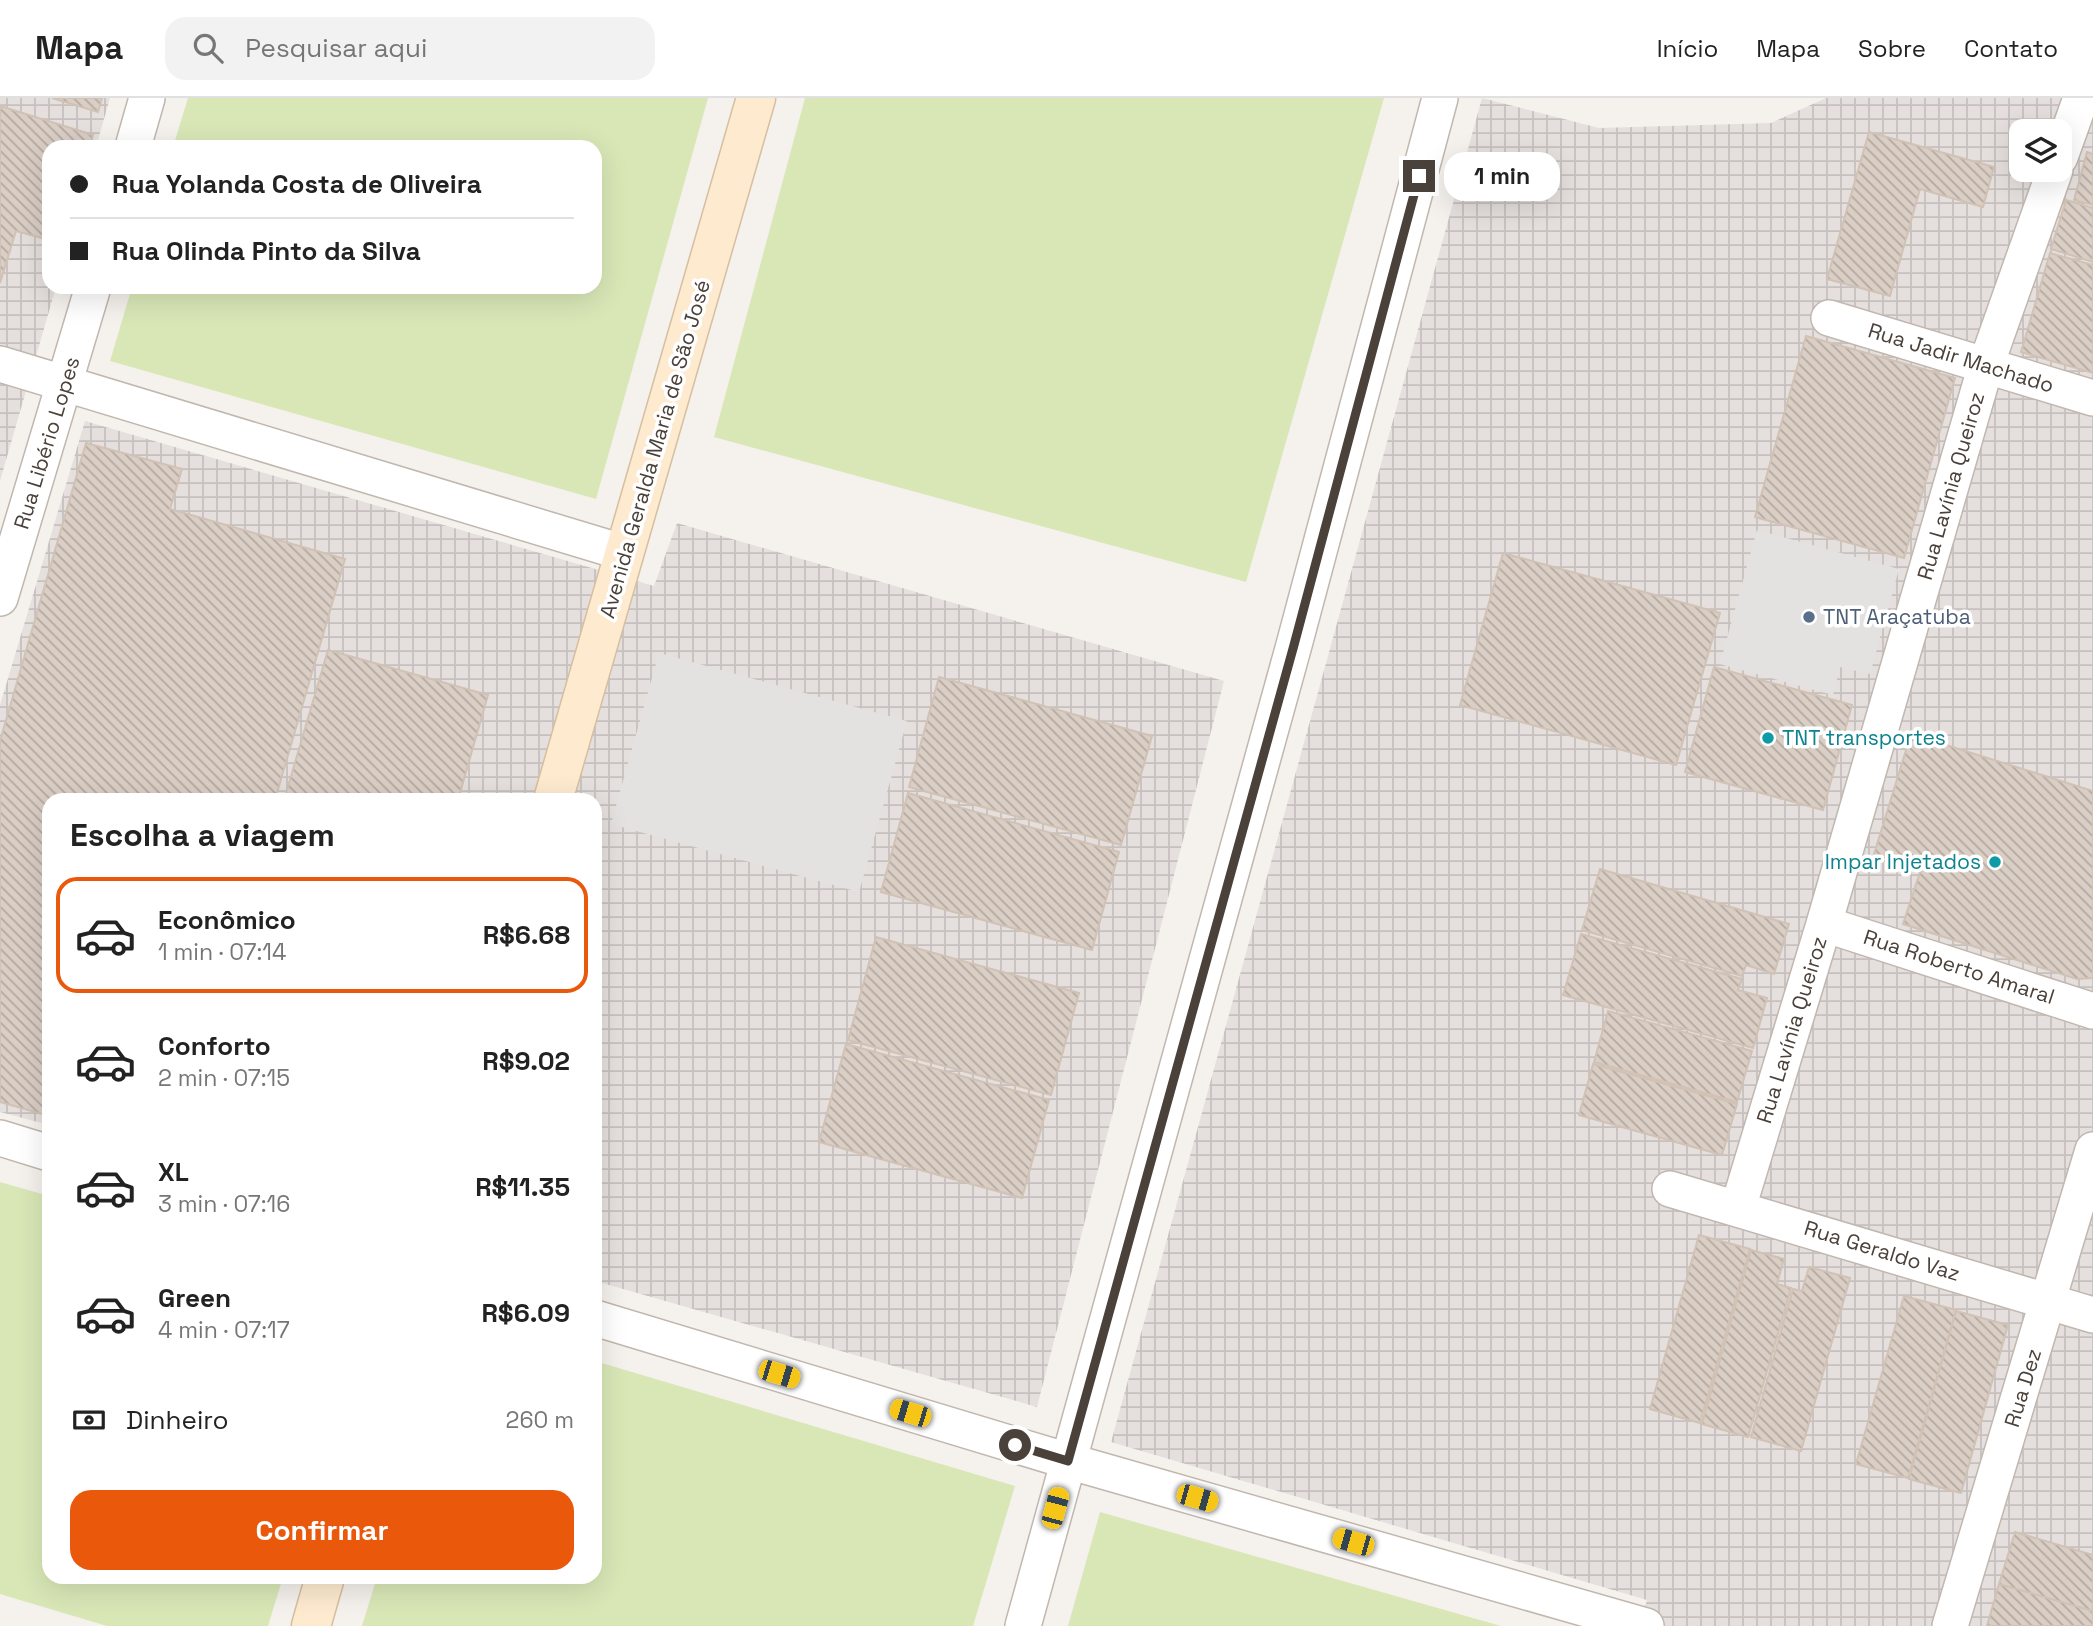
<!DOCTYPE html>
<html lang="pt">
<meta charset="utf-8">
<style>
:root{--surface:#fff;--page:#f2f2f2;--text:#222;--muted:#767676;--line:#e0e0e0;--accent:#ea580c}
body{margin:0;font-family:"Space Grotesk",sans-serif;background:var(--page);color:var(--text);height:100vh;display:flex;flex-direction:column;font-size:26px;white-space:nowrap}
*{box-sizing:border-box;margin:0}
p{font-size:23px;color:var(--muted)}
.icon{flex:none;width:38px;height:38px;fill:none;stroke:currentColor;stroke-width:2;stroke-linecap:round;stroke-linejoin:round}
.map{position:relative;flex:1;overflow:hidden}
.drawer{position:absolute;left:42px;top:695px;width:560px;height:791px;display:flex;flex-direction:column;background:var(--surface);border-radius:21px;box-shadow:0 7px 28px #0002}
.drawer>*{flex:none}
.hud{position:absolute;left:42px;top:42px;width:560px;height:154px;border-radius:21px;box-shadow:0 7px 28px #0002;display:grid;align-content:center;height:154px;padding:0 28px;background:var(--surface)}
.buttons{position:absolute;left:2009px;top:21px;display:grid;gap:14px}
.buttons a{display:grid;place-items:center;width:63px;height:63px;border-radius:14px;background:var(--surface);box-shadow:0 7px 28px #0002;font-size:35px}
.end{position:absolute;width:32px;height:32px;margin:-16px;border:9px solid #4a413a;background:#fff;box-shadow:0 0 0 4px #fff}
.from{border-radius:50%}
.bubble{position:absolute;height:49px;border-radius:21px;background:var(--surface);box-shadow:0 7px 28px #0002;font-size:23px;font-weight:800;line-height:49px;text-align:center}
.car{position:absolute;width:21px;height:42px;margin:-21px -10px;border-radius:9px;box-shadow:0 0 5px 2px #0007;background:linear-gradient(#f5c518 24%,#345 0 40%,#f5c518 0 76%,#345 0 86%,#f5c518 0)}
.hud b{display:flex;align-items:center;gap:24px;height:66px;font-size:26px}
.hud b+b{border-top:2px solid var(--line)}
.hud i{width:18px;height:18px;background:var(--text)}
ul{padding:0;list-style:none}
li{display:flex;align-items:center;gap:21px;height:116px;margin:0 14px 10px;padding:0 14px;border:4px solid transparent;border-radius:21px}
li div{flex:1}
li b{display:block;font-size:26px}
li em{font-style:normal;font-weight:800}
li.active{border-color:var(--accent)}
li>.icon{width:63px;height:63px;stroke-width:1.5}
h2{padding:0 28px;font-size:32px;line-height:84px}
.pay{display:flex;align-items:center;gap:18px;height:77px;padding:0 28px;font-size:26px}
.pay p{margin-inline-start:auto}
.action{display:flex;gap:14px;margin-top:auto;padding:14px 28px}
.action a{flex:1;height:80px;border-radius:21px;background:var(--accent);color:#fff;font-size:28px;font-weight:800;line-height:80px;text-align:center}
header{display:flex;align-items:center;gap:42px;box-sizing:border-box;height:98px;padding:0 35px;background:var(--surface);border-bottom:2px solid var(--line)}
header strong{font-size:33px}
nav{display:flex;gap:38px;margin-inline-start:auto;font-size:24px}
.search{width:490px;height:63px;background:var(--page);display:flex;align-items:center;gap:18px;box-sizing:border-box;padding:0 24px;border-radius:21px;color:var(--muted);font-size:26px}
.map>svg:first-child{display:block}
.industrial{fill:url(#industrial-grid);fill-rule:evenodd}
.green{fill:#d9e7b7}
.parking{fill:#e4e2e0}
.building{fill:url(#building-back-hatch);stroke:#d1c2b5;stroke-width:2}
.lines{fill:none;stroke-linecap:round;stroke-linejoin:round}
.street-casing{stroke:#c1b7af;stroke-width:38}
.secondary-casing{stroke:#d6bfa0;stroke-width:41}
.street{stroke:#fff;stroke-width:35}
.secondary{stroke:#fdeacf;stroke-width:38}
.route{stroke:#4a413a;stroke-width:9}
.service-dot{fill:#5c6f8a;stroke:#fff;stroke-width:2.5}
.culture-dot{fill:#0f9aa8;stroke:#fff;stroke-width:2.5}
.labels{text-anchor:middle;stroke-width:7;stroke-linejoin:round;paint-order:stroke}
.street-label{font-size:21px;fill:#4a413a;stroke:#fff}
.service-label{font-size:21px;fill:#4e5e75;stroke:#fff;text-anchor:start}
.culture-label{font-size:21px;fill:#0d838f;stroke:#fff;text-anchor:start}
</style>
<header>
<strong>Mapa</strong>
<div class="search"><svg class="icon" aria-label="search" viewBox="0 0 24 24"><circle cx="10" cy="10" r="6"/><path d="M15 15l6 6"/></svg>Pesquisar aqui</div>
<nav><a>Início</a><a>Mapa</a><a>Sobre</a><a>Contato</a></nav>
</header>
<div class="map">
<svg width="2093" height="1528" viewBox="0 0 2093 1528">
<defs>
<pattern id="industrial-grid" width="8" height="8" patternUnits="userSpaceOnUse" patternTransform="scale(1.75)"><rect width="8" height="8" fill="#e5e0dd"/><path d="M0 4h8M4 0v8" fill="none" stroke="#c6c1be"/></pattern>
<pattern id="building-back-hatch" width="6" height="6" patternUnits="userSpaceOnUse" patternTransform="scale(1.75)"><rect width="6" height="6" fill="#dacec5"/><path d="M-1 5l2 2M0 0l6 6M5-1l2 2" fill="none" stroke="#b3a9a1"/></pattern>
</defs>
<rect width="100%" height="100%" fill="#f5f1ec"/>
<path class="industrial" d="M0,0H110L96,49H49V189H56L0,383Z
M1482,0L1599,30L1771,25L1826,0H2093V1528H1640L1647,1502L1111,1344ZM2021,33H2060V72H2021Z
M85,323L654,488L677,425L1224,583L1037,1309L595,1183V702H49V1027L0,1014V607Z"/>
<path class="green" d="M188,0H708L596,401L110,263L132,189H595V49H173Z
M805,0H1384L1246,484L714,339Z
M0,1084L49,1098V1479H283L268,1528H107L0,1496Z
M595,1263L1015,1388L973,1528H362L377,1479H595Z
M1100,1414L1501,1528H1068Z"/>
<path class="parking" d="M1757,432L1899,471L1870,576L1840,569L1833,597L1720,566Z
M659,555L907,623L859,794L611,726Z"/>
<path class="building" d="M52,0H102L98,14Z
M0,8L93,37L90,49H49V142L16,133L0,185Z
M1869,34L1994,69L1983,109L1920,91L1890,198L1827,181Z
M2087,54L2093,56V107L2074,102Z
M2066,102L2093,110V164L2051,151Z
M2050,155L2093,167V275L2021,254Z
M1806,238L1955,280L1904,460L1755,419Z
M86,345L182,371L170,411L345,461L275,702H49V1018L0,1004V643Z
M1503,455L1720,515L1676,667L1460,607Z
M328,552L488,597L458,702H284Z
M1714,569L1852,607L1823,712L1685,674Z
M939,579L1152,638L1121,747L909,689Z
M1911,636L2093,693V880L2077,881L1903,826L1921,771L1874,756Z
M908,695L1119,754L1092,852L881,794Z
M1600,771L1789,826L1774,876L1746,867L1742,878L1582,832Z
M1581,836L1742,881L1738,892L1767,900L1753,950L1563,897Z
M876,839L1079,895L1051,997L848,942Z
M1608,913L1752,953L1737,1004L1594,964Z
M846,946L1049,1002L1022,1100L819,1044Z
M1593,966L1737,1006L1722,1057L1579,1017Z
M1699,1137L1750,1151L1700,1325L1650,1311Z
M1751,1152L1784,1161L1777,1186L1791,1190L1748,1339L1702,1326Z
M1809,1169L1850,1180L1801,1353L1751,1339L1793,1191L1802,1193Z
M1904,1198L1956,1212L1908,1380L1856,1366Z
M1956,1213L2008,1227L1961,1395L1909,1381Z
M2015,1434L2093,1457V1513L1999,1486Z
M1999,1486L2093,1513V1528H1987Z"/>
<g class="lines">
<g class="street-casing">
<path id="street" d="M133,49L147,0
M2060,59L2081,0
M1829,220L2093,300
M0,266L625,455
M0,500L93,189
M1824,826L2093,913
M0,1040L49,1055
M1670,1091L2093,1217
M1738,1110L1824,826L1986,267L2055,72
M595,1220L1068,1363L1646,1528
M1023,1528L1294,547L1440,0
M1950,1528L2093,1052"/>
</g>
<g class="secondary-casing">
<path id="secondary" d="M553,702L756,0
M311,1528L325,1479"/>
</g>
<use href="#street" class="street"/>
<use href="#secondary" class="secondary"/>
</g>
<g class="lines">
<path class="route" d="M1015,1347L1068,1363L1294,547L1419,78"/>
</g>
<circle class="service-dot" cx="1809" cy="519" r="7"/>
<g class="culture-dot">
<circle cx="1768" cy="640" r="7"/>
<circle cx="1995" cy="764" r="7"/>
</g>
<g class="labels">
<g class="street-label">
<text transform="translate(1961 260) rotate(17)" y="7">Rua Jadir Machado</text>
<text transform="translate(47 345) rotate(-73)" y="7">Rua Libério Lopes</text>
<text transform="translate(655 351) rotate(-74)" y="7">Avenida Geralda Maria de São José</text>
<text transform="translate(1951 388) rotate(-74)" y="7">Rua Lavínia Queiroz</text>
<text transform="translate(1959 869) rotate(18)" y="7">Rua Roberto Amaral</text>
<text transform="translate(1792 932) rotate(-73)" y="7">Rua Lavínia Queiroz</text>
<text transform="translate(1882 1153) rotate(17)" y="7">Rua Geraldo Vaz</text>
<text transform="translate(2023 1290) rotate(-73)" y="7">Rua Dez</text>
</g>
<g class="service-label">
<text x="1823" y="526">TNT Araçatuba</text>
</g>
<g class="culture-label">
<text x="1782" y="647">TNT transportes</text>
<text x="1981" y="771" text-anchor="end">Impar Injetados</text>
</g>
</g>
</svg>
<div class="buttons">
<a><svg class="icon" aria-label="layers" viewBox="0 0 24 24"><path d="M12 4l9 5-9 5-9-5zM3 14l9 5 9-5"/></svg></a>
</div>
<i class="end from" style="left:1015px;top:1347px"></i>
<i class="end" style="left:1419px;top:78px"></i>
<div class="bubble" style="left:1444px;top:54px;width:116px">1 min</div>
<i class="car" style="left:779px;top:1276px;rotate:107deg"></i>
<i class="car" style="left:910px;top:1315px;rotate:287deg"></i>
<i class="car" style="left:1197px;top:1400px;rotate:106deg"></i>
<i class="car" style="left:1055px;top:1410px;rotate:15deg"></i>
<i class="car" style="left:1353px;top:1444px;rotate:286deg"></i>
<div class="hud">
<b><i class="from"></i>Rua Yolanda Costa de Oliveira</b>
<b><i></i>Rua Olinda Pinto da Silva</b>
</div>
<section class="drawer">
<h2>Escolha a viagem</h2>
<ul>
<li class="active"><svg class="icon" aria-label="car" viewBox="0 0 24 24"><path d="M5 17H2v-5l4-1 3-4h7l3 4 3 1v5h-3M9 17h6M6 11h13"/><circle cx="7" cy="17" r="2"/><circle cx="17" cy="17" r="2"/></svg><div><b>Econômico</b><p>1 min · 07:14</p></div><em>R$6.68</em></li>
<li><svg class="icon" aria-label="car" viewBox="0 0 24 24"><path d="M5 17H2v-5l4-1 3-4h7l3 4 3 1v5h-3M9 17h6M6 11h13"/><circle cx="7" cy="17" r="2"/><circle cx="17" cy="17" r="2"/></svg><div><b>Conforto</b><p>2 min · 07:15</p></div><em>R$9.02</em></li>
<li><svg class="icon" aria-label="car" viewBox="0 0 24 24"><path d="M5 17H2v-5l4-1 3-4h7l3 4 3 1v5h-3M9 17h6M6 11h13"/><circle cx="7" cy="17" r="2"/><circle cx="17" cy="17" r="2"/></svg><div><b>XL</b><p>3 min · 07:16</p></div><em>R$11.35</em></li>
<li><svg class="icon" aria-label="car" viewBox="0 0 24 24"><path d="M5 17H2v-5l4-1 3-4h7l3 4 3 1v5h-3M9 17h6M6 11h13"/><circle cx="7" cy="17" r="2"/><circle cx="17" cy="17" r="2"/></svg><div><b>Green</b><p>4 min · 07:17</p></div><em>R$6.09</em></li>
</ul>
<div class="pay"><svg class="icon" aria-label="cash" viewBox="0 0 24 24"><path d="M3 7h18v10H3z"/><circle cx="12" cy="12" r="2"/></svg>Dinheiro<p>260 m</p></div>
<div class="action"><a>Confirmar</a></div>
</section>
</div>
